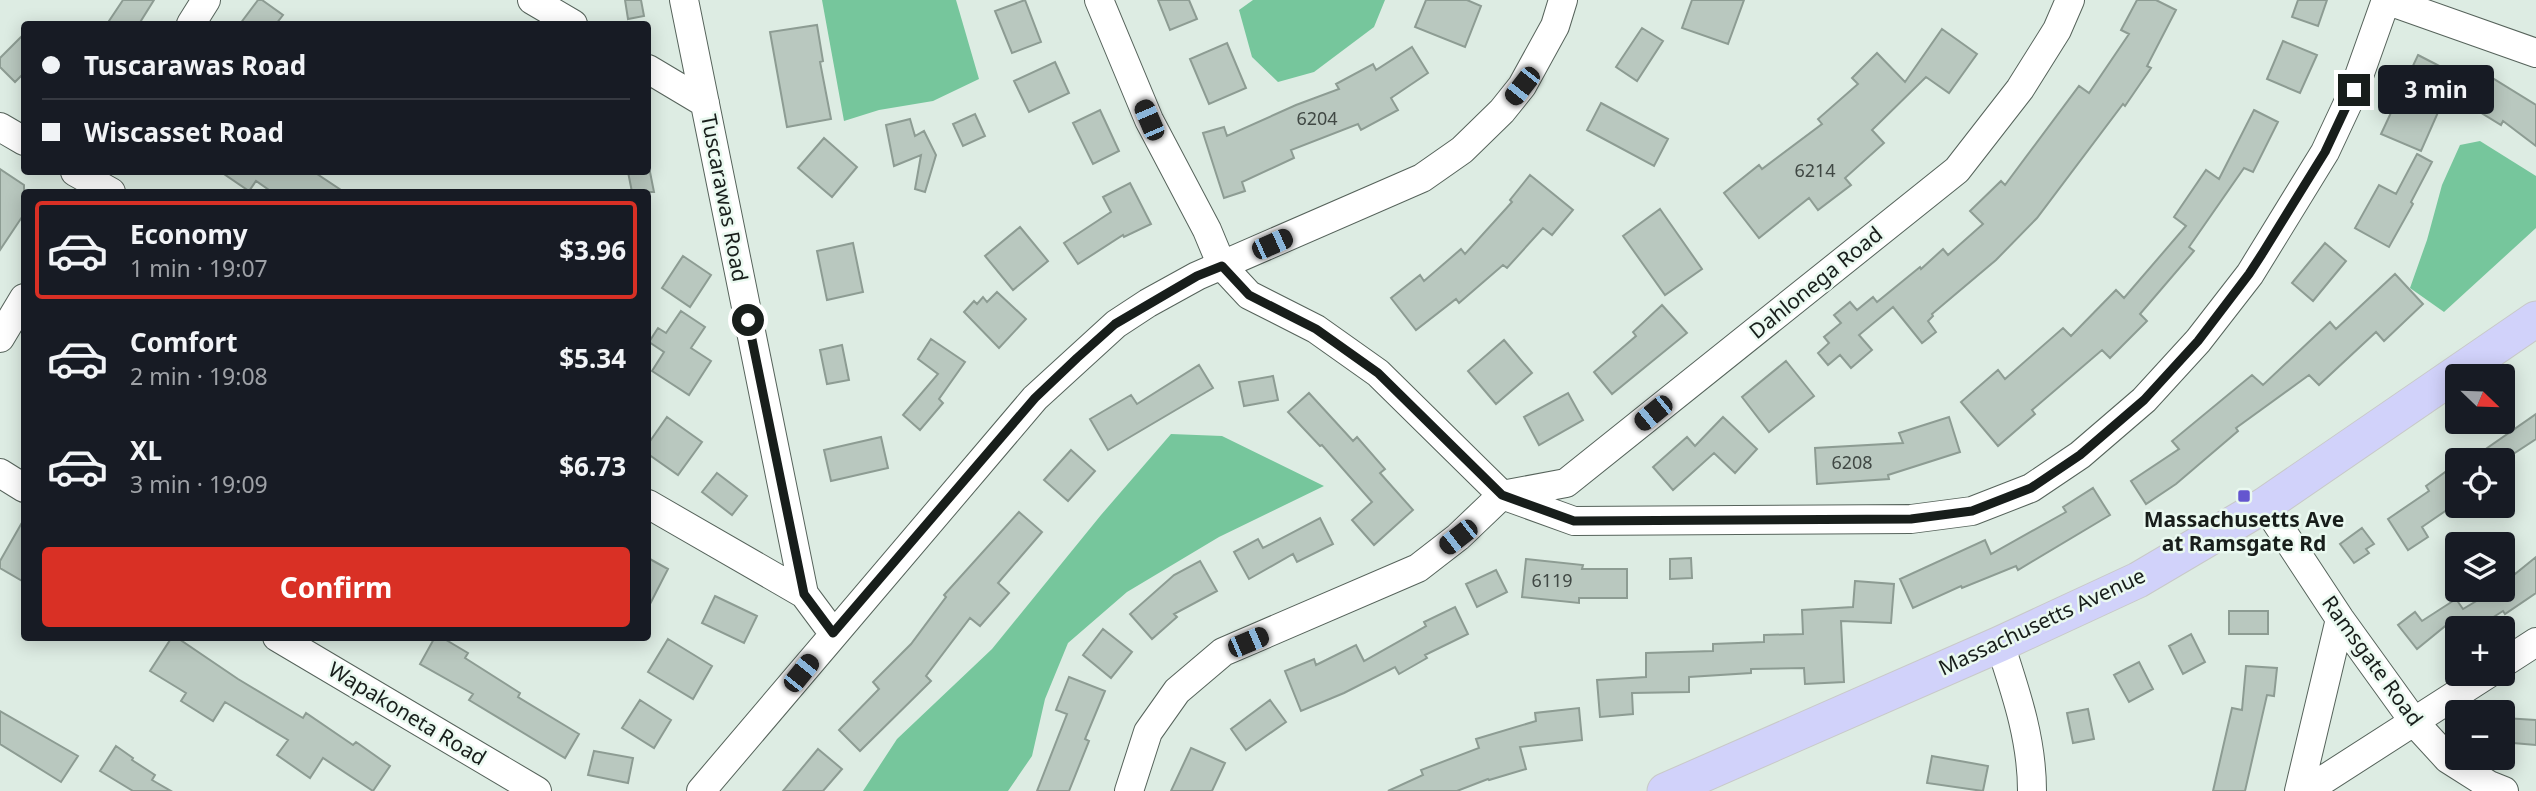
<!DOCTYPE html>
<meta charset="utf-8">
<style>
:root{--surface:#171b24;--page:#20242c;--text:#f1f3f6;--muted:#9ea1a6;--line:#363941;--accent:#d93025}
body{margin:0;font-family:"Noto Sans",sans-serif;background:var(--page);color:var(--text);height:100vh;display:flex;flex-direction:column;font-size:26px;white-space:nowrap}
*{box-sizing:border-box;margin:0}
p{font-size:23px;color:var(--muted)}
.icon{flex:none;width:38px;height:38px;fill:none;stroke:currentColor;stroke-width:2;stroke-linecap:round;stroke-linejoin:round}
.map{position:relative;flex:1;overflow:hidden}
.drawer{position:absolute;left:21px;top:189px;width:630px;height:452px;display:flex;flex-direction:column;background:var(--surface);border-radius:7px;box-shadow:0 4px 18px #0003}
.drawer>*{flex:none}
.banner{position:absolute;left:21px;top:21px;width:630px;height:154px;border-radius:7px;box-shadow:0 4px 18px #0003;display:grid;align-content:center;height:154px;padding:0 21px;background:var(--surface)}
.needle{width:46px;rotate:113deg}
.buttons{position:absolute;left:2445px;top:364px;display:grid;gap:14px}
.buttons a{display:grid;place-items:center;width:70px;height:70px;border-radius:7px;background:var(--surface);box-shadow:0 4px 18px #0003;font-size:35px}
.end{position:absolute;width:32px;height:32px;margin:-16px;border:9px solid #181e1b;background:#fff;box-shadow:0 0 0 4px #fff}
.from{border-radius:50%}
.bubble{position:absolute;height:49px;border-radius:7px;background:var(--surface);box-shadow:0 4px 18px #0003;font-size:23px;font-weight:700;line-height:49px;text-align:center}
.car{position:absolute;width:21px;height:42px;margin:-21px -10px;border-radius:9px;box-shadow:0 0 5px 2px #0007;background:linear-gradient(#222 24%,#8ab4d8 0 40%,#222 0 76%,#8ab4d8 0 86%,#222 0)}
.banner b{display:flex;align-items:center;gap:24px;height:66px;font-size:26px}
.banner b+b{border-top:2px solid var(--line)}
.banner i{width:18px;height:18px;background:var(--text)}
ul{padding:12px 0 0;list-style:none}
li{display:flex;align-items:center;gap:21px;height:98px;margin:0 14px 10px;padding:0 7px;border:4px solid transparent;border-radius:7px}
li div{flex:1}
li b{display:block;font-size:26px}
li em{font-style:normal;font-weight:700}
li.current{border-color:var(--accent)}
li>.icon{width:63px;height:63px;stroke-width:1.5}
.button{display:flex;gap:14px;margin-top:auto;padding:14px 21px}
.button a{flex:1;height:80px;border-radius:7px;background:var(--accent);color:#fff;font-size:28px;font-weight:700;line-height:80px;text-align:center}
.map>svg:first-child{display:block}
.forest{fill:#76c69c}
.building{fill:#b9c8bf;stroke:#8d9c93;stroke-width:2}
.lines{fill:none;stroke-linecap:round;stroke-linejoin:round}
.minor-casing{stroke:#56635b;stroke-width:30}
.major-casing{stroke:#c8c9c8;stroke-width:37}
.minor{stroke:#fff;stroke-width:28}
.major{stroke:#d1d2fa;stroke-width:35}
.route{stroke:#181e1b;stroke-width:9}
.poi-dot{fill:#6456cf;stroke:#eaf9f0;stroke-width:2.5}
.labels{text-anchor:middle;stroke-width:5;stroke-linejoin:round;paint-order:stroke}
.number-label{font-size:18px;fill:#404844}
.street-label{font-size:21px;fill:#181e1b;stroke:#eaf9f0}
.poi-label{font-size:21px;font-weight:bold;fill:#181e1b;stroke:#eaf9f0}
</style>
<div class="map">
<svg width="2536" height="791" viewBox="0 0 2536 791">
<rect width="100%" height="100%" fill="#ddece3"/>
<path class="forest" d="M822,0H956L979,79L933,101L879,110L844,121Z
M1253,0H1385L1374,27L1314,72L1278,82L1252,57L1239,10Z
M2480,141L2536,176V228L2444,312L2410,288L2427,240L2442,185L2460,145Z
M1171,434L1222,436L1324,486L1219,537L1127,592L1068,643L1045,699L1032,756L1008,791H863L897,739L992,649L1101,515Z"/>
<path class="building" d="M123,0H154L139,24H107Z
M258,0H262L283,15L276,24H240Z
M625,0H641L644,16L628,19Z
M1025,0L1041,42L1012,53L995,11Z
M1158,0H1189L1197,19L1170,30Z
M1426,0H1467L1481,6L1465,47L1415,27Z
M1692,0H1744L1728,44L1682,28Z
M2137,0H2156L2176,10L2147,66L2151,68L2125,106L2123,104L2037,218L1996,260L1932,314L1933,316L1928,321L1936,332L1922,343L1893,307L1859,335L1872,350L1851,368L1840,355L1828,365L1818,353L1829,343L1824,337L1841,323L1834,315L1850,302L1857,310L1873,297L1877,302L1920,267L1921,269L1943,249L1948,255L1983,224L1970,211L2001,181L2005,185L2079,86L2089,93L2129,34L2121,30Z
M2298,0H2327L2318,26L2292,17Z
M817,25L823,61L820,62L831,119L787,127L770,32Z
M1642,28L1663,41L1637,81L1616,67Z
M1942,29L1977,54L1949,93L1926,77L1872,130L1884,143L1845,178L1851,185L1818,210L1809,198L1759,238L1724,193L1759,165L1762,169L1822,124L1818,119L1858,84L1852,78L1877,53L1905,82Z
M24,34V73L15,82L0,67V58Z
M2283,41L2317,55L2300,93L2267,79Z
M1227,43L1246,88L1209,104L1190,59Z
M1412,47L1428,73L1391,98L1398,110L1361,130L1358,124L1291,150L1294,158L1242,182L1245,191L1224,198L1203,133L1224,127L1227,136L1296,105L1339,89L1336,84L1373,64L1376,70Z
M2418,55L2482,88L2489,76L2536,105V146L2503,121L2501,125L2452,95L2444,112L2439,110L2421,151L2381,134Z
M1055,62L1069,93L1029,112L1014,81Z
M1601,103L1668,139L1654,166L1587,130Z
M1100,110L1119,151L1093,164L1073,123Z
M2254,110L2278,122L2253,172L2244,168L2189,247L2194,251L2140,314L2147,321L2110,358L2102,350L2032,410L2035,414L1998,446L1961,402L1998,370L2005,379L2063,328L2071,336L2116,290L2124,298L2186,226L2174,217L2206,170L2219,179Z
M975,114L985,136L963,146L953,124Z
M910,119L915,136L924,131L936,155L925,192L915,189L921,155L894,166L886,125Z
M824,138L857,167L832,197L798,168Z
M2417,154L2432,162L2411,202L2413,204L2389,247L2355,228L2379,185L2396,194Z
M0,169L24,185V214L0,250Z
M221,172H314L344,192H272L256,181L249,191Z
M628,172H650L654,192H632Z
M1530,175L1573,210L1552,235L1543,228L1507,268L1503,265L1459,303L1456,299L1416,330L1391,298L1420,275L1424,281L1461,249L1465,254L1512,202L1510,200Z
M1130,183L1151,224L1124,237L1123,235L1078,264L1064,243L1111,212L1103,197Z
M1660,209L1702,269L1665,295L1623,236Z
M1020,227L1048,261L1013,290L985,256Z
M853,243L863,292L827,300L817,251Z
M2325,243L2346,261L2313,301L2292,283Z
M683,256L711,275L690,307L662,288Z
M2395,274L2423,304L2384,341L2376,332L2319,385L2309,375L2236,428L2238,431L2176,484L2146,504L2131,481L2179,449L2172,441L2252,375L2263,385L2330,322L2336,329Z
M997,292L1026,319L999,348L964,312L974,301L977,304L983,297L987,302Z
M1662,305L1687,333L1612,394L1594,372L1636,336L1633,332Z
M681,311L705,327L691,348L711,361L689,395L652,371L664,352L649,342L658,328L666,333Z
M931,339L965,362L939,399L943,403L920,430L903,415L938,374L918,359Z
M1504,340L1532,373L1496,404L1468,371Z
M842,345L849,380L827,384L820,350Z
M1786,361L1814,396L1769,432L1742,397Z
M1199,365L1213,388L1108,450L1090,419L1131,395L1137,404Z
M1273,376L1278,400L1244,406L1239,382Z
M1309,393L1353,441L1357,437L1385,469L1380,473L1413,510L1374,545L1352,520L1372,502L1322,445L1320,446L1288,412Z
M1568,393L1583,420L1539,445L1524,417Z
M2536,414V439L2504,460H2470Z
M667,417L702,442L678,475L648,454V444Z
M1723,417L1757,449L1735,473L1714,453L1673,490L1653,467L1687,437L1695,446Z
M1949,417L1960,452L1888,475L1889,479L1817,484L1815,448L1903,443L1899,433Z
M881,437L888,468L831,481L824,450Z
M1071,450L1095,471L1068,501L1044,480Z
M2448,470L2457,484V503L2422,527L2428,537L2408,550L2388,519L2429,491L2426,486Z
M717,473L747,496L732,515L702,492Z
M2093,488L2110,515L2018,570L2016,566L1962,588L1961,586L1913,608L1900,579L1985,540L1991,554L2066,512L2063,507Z
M1019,512L1042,532L998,583L1009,593L980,626L970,618L926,676L931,681L860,751L839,730L879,689L873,682L911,644L946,597L944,595Z
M1320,518L1333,544L1297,562L1293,554L1249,579L1234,552L1258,539L1263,548Z
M24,519V582L0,568V561Z
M2362,528L2374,544L2366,549L2369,553L2354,563L2340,544Z
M2502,556L2515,574L2536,557V593L2505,614L2503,611L2476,628H2453L2449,623L2417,649L2398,625L2415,612L2422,621L2456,599L2463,609L2495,590H2502Z
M648,558L668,569L648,608Z
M1691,558L1692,578L1670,579V559Z
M1526,559L1583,565L1582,569H1627V598H1579V603L1522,597Z
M1200,561L1217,591L1174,614L1177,617L1152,639L1130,614L1174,575Z
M1496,570L1507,592L1477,607L1466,584Z
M1855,581L1894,584L1891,623L1841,621L1844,682L1805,684L1804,668L1751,669V673L1689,677V692L1632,693L1633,714L1600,717L1597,680L1646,677V653L1713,651V644L1764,642V635L1803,634L1802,610L1853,607Z
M715,596L757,616L744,643L702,623Z
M1455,607L1468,634L1425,655L1427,658L1399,674L1395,667L1344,693L1301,711L1285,671L1314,659L1316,665L1356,645L1364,661L1426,626L1424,622Z
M2229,611H2268V634H2229Z
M1103,629L1132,652L1111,678L1083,655Z
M2191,634L2205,662L2183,674L2169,646Z
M172,637H176L238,679L303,718L306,713L353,745L356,742L390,766L373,791L323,758L310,778L277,755L288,740L225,702L213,721L181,701L186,693L150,671Z
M435,637H441L468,653L465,658L520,693L518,697L579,734L565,758L469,700L473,694L420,664Z
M668,639L712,666L693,699L648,672Z
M2139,662L2153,689L2129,702L2114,675Z
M2246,666L2277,668L2274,696L2267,695L2245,791H2213L2232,708L2242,710Z
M1069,677L1105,691L1085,739L1089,741L1069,791H1037L1067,714L1056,710Z
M640,700L671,720L654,748L622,728Z
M1270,700L1286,722L1246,750L1231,729Z
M1579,708L1582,740L1520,747L1526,769L1489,780L1488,779L1457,791H1388L1423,775L1421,770L1479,748L1476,739L1536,721L1535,713Z
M2088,709L2094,739L2073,743L2067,713Z
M0,711L78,756L61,782L0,744Z
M2504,718L2536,720V745L2502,742Z
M116,746L133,758L132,760L155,775L152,780L171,791H133L100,771Z
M1191,748L1225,763L1212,791H1171Z
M818,749L842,769L823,791H783Z
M594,751L633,758L628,783L588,775Z
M1932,756L1988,766L1983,791L1927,783Z"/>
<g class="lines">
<g class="minor-casing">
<path id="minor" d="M532,0L573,24
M684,0L804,594L833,633
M1099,0L1149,120L1207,230L1222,266L1249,295L1316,329L1378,373L1502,495L1574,521L1911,519L1972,511L2031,488L2080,455L2144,400L2198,341L2250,274L2325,152L2354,90L2386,0
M2386,0L2536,53
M191,24L206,0
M648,69L705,103
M0,127L24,141
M75,172L111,192
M0,338L24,298
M0,473L24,488
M648,504L804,594
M2265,505L2340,619L2415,723L2448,759L2489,785L2504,791
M277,637L537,791
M2000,644C2016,693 2032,739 2032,791
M2502,664L2536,642
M701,791L1035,398L1116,324L1148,303L1197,276L1422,178L1462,150L1502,111L1522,86L1555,26L1563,0
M1129,791L1148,732L1177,691L1223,652L1418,568L1458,537L1502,495L1566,483L1957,170L2020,89L2057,30L2070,0
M2299,791L2340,619
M2306,791L2488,674"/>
</g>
<g class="major-casing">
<path id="major" d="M1665,791L2000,644L2138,580L2265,505L2536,319"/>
</g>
<use href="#minor" class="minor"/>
<use href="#major" class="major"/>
</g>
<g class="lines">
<path class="route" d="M748,320L804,594L833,633L1035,398L1077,358L1115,324L1197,276L1222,266L1249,295L1316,329L1378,373L1502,495L1574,521L1911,519L1972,511L2031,488L2080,455L2144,400L2198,341L2249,274L2262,254L2325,152L2354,90"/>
</g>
<rect class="poi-dot" x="2237" y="489" width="14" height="14" rx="3.5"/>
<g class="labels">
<g class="number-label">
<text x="1317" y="125">6204</text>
<text x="1815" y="177">6214</text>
<text x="1852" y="469">6208</text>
<text x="1552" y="587">6119</text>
</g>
<g class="street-label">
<text transform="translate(724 198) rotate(79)" y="7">Tuscarawas Road</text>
<text transform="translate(1816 283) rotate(-39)" y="7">Dahlonega Road</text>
<text transform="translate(2042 622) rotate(-25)" y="7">Massachusetts Avenue</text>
<text transform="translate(2372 661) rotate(54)" y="7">Ramsgate Road</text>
<text transform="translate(407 714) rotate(31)" y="7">Wapakoneta Road</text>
</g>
<g class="poi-label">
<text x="2244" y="527">Massachusetts Ave<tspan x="2244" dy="24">at Ramsgate Rd</tspan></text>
</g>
</g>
</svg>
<div class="buttons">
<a><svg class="needle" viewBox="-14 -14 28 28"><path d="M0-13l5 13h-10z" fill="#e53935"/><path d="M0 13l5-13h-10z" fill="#9ea1a6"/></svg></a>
<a><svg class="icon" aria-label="locate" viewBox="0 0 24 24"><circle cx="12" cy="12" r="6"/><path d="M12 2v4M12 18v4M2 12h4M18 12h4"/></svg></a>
<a><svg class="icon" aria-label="layers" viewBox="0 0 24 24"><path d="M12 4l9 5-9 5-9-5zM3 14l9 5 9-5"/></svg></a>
<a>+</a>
<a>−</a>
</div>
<i class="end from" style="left:748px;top:320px"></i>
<i class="end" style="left:2354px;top:90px"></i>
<div class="bubble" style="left:2378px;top:65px;width:116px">3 min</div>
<i class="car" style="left:1522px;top:86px;rotate:218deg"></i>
<i class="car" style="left:1149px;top:120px;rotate:337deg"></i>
<i class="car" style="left:1272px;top:244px;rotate:66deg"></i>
<i class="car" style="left:1653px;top:413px;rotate:231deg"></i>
<i class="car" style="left:1458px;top:537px;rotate:232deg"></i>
<i class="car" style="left:1248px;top:642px;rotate:67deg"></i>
<i class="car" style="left:801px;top:673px;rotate:39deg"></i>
<div class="banner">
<b><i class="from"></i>Tuscarawas Road</b>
<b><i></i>Wiscasset Road</b>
</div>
<section class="drawer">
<ul>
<li class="current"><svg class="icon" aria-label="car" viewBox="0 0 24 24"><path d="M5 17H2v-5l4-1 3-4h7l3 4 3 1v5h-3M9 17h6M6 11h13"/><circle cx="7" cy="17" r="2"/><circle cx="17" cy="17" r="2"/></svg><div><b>Economy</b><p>1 min · 19:07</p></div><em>$3.96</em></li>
<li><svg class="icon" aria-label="car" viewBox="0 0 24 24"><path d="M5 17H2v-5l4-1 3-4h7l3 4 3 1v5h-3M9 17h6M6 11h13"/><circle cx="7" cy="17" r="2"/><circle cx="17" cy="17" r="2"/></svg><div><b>Comfort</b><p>2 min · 19:08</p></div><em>$5.34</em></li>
<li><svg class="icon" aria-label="car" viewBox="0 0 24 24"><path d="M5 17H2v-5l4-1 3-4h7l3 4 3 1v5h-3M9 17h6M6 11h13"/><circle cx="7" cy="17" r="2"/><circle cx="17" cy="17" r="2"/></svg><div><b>XL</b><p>3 min · 19:09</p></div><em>$6.73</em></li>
</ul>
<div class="button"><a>Confirm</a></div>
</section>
</div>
